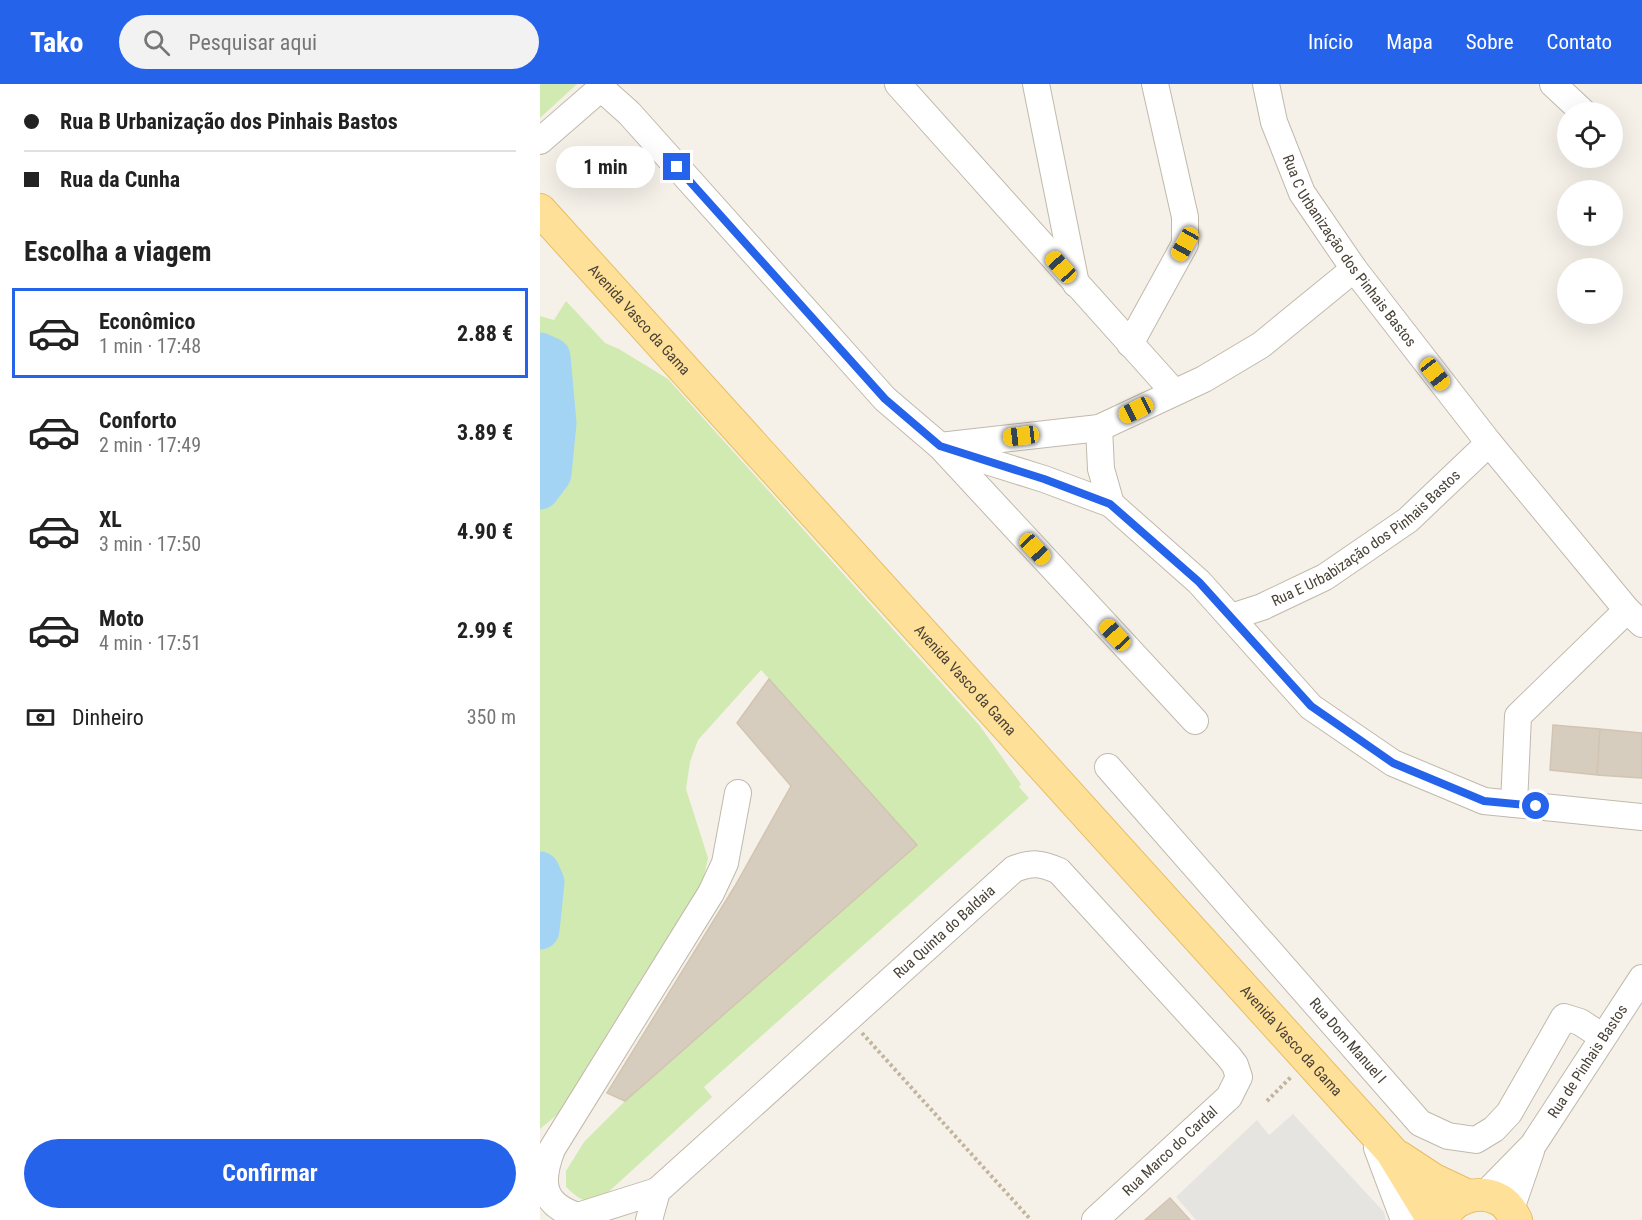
<!DOCTYPE html>
<html lang="pt">
<meta charset="utf-8">
<style>
:root{--surface:#fff;--page:#f2f2f2;--text:#222;--muted:#767676;--line:#e0e0e0;--accent:#2563eb}
body{margin:0;font-family:"Roboto Condensed",sans-serif;background:var(--page);color:var(--text);height:100vh;display:flex;flex-direction:column;font-size:22px;white-space:nowrap}
*{box-sizing:border-box;margin:0}
p{font-size:20px;color:var(--muted)}
.icon{flex:none;width:33px;height:33px;fill:none;stroke:currentColor;stroke-width:2;stroke-linecap:round;stroke-linejoin:round}
.map{position:relative;flex:1;overflow:hidden}
.drawer{display:flex;flex-direction:column;background:var(--surface);width:540px}
.drawer>*{flex:none}
.hud{display:grid;align-content:center;height:132px;padding:0 24px;background:var(--surface)}
.controls{position:absolute;left:1017px;top:18px;display:grid;gap:12px}
.controls a{display:grid;place-items:center;width:66px;height:66px;border-radius:50%;background:var(--surface);box-shadow:0 6px 24px #0002;font-size:30px}
.end{position:absolute;width:27px;height:27px;margin:-14px;border:8px solid #2563eb;background:#fff;box-shadow:0 0 0 3px #fff}
.from{border-radius:50%}
.bubble{position:absolute;height:42px;border-radius:21px;background:var(--surface);box-shadow:0 6px 24px #0002;font-size:20px;font-weight:700;line-height:42px;text-align:center}
.car{position:absolute;width:18px;height:36px;margin:-18px -9px;border-radius:8px;box-shadow:0 0 4px 2px #0007;background:linear-gradient(#f5c518 24%,#345 0 40%,#f5c518 0 76%,#345 0 86%,#f5c518 0)}
.hud b{display:flex;align-items:center;gap:21px;height:57px;font-size:22px}
.hud b+b{border-top:2px solid var(--line)}
.hud i{width:15px;height:15px;background:var(--text)}
ul{padding:0;list-style:none}
li{display:flex;align-items:center;gap:18px;height:90px;margin:0 12px 9px;padding:0 12px;border:3px solid transparent;border-radius:0px}
li div{flex:1}
li b{display:block;font-size:22px}
li em{font-style:normal;font-weight:700}
li.current{border-color:var(--accent)}
li>.icon{width:54px;height:54px;stroke-width:1.5}
h2{padding:0 24px;font-size:27px;line-height:72px}
.pay{display:flex;align-items:center;gap:15px;height:66px;padding:0 24px;font-size:22px}
.pay p{margin-inline-start:auto}
.primary-button{display:flex;gap:12px;margin-top:auto;padding:12px 24px}
.primary-button a{flex:1;height:69px;border-radius:36px;background:var(--accent);color:#fff;font-size:24px;font-weight:700;line-height:69px;text-align:center}
header{display:flex;align-items:center;gap:36px;box-sizing:border-box;height:84px;padding:0 30px;background:var(--accent);color:#fff}
header strong{font-size:28px}
nav{display:flex;gap:33px;margin-inline-start:auto;font-size:21px}
.search{width:420px;height:54px;background:var(--page);display:flex;align-items:center;gap:15px;box-sizing:border-box;padding:0 21px;border-radius:33px;color:var(--muted);font-size:22px}
main{display:flex;flex:1;min-height:0}
.map>svg:first-child{display:block}
.green{fill:#d1eab1}
.parking{fill:#e6e4e1}
.lines{fill:none;stroke-linecap:round;stroke-linejoin:round}
.river{stroke:#a4d4f3;stroke-width:39}
.building{fill:#d7cdbe;stroke:#d2c4b1;stroke-width:1.5}
.minor-casing{stroke:#c1b9ab;stroke-width:28}
.major-casing{stroke:#e7be64;stroke-width:34}
.path{stroke:#c3b49c;stroke-width:4;stroke-dasharray:3 3;stroke-linecap:butt}
.minor{stroke:#fff;stroke-width:26}
.major{stroke:#ffe098;stroke-width:32}
.route{stroke:#2563eb;stroke-width:8}
.labels{text-anchor:middle;stroke-width:4.5;stroke-linejoin:round;paint-order:stroke}
.street-label{font-size:15px;fill:#494237;stroke:#fff}
</style>
<header>
<strong>Tako</strong>
<div class="search"><svg class="icon" aria-label="search" viewBox="0 0 24 24"><circle cx="10" cy="10" r="6"/><path d="M15 15l6 6"/></svg>Pesquisar aqui</div>
<nav><a>Início</a><a>Mapa</a><a>Sobre</a><a>Contato</a></nav>
</header>
<main>
<section class="drawer">
<div class="hud">
<b><i class="from"></i>Rua B Urbanização dos Pinhais Bastos</b>
<b><i></i>Rua da Cunha</b>
</div>
<h2>Escolha a viagem</h2>
<ul>
<li class="current"><svg class="icon" aria-label="car" viewBox="0 0 24 24"><path d="M5 17H2v-5l4-1 3-4h7l3 4 3 1v5h-3M9 17h6M6 11h13"/><circle cx="7" cy="17" r="2"/><circle cx="17" cy="17" r="2"/></svg><div><b>Econômico</b><p>1 min · 17:48</p></div><em>2.88 €</em></li>
<li><svg class="icon" aria-label="car" viewBox="0 0 24 24"><path d="M5 17H2v-5l4-1 3-4h7l3 4 3 1v5h-3M9 17h6M6 11h13"/><circle cx="7" cy="17" r="2"/><circle cx="17" cy="17" r="2"/></svg><div><b>Conforto</b><p>2 min · 17:49</p></div><em>3.89 €</em></li>
<li><svg class="icon" aria-label="car" viewBox="0 0 24 24"><path d="M5 17H2v-5l4-1 3-4h7l3 4 3 1v5h-3M9 17h6M6 11h13"/><circle cx="7" cy="17" r="2"/><circle cx="17" cy="17" r="2"/></svg><div><b>XL</b><p>3 min · 17:50</p></div><em>4.90 €</em></li>
<li><svg class="icon" aria-label="car" viewBox="0 0 24 24"><path d="M5 17H2v-5l4-1 3-4h7l3 4 3 1v5h-3M9 17h6M6 11h13"/><circle cx="7" cy="17" r="2"/><circle cx="17" cy="17" r="2"/></svg><div><b>Moto</b><p>4 min · 17:51</p></div><em>2.99 €</em></li>
</ul>
<div class="pay"><svg class="icon" aria-label="cash" viewBox="0 0 24 24"><path d="M3 7h18v10H3z"/><circle cx="12" cy="12" r="2"/></svg>Dinheiro<p>350 m</p></div>
<div class="primary-button"><a>Confirmar</a></div>
</section>
<div class="map">
<svg width="1102" height="1136" viewBox="0 0 1102 1136">
<rect width="100%" height="100%" fill="#f5f1e9"/>
<path class="green" d="M0,0H37L0,34Z
M26,217L65,259L79,265L128,295L440,642L481,700L479,703L489,714L164,1003L172,1013L63,1113C44,1120 40,1116 26,1103V1087L44,1058L85,1017L377,761L221,586L158,656L150,678L146,705L168,774L163,797L19,1029L0,1045V232L14,236Z"/>
<path class="parking" d="M753,1030L844,1128L846,1136H656L636,1113L717,1036L729,1051Z"/>
<g class="lines">
<path class="river" d="M0,268L11,273L17,339L12,390L0,406
M0,787L5,798L0,846"/>
</g>
<path class="building" d="M229,595L377,761L85,1017L67,1009L195,802L251,702L197,639Z
M1013,641L1060,645L1057,691L1010,686Z
M1060,645L1102,649V694L1057,691Z
M630,1114L650,1136H605Z"/>
<g class="lines">
<g class="minor-casing">
<g id="minor">
<path d="M358,0L634,308"/>
<path d="M496,0L536,200"/>
<path id="s1" d="M726,0L734,38L762,109L814,185L949,359L1087,526L1102,540"/>
<path d="M1013,0L1043,28"/>
<path d="M61,4L89,29L345,315L400,362L655,637"/>
<path d="M0,57L61,4L62,0"/>
<path d="M590,260L645,160V133L615,0"/>
<path d="M559,344L561,385L571,420L659,498L771,623L853,679L944,717L1102,733"/>
<path d="M400,362L559,344L664,295L721,261L814,185"/>
<path d="M408,365L504,395L571,420"/>
<path id="s2" d="M691,533L722,523L785,493L868,436L949,359"/>
<path id="s3" d="M568,683L880,1039L908,1052L936,1056L954,1045L969,1029L1024,933L1040,938L1063,953"/>
<path d="M974,720L978,632L1087,526"/>
<path d="M837,1064L864,1136"/>
<path d="M117,1107L38,1132C0,1120 0,1097 12,1065L171,809L185,779L198,709"/>
<path id="s4" d="M944,1111L993,1061L1102,894"/>
<path d="M971,1125L991,1067"/>
<path id="s5" d="M109,1136L117,1107L474,785C493,778 501,779 519,787L689,973L695,981L699,993L689,1013L555,1136"/>
</g>
</g>
<g class="major-casing">
<g id="major">
<path id="s6" d="M0,126L851,1067L893,1136"/>
<path d="M859,1073L894,1096L928,1112"/>
<path d="M903,1136C910,1114 938,1105 958,1115C967,1119 972,1128 976,1136"/>
</g>
</g>
<path class="path" d="M322,949L491,1136
M727,1017L752,992"/>
<use href="#minor" class="minor"/>
<use href="#major" class="major"/>
</g>
<g class="lines">
<path class="route" d="M137,83L345,315L400,362L504,395L570,420L659,498L771,622L853,679L944,717L996,722"/>
</g>
<g class="labels">
<g class="street-label">
<text dy="5" stroke="none"><textPath href="#s1" startOffset="189">Rua C Urbanização dos Pinhais Bastos</textPath></text>
<text dy="5" stroke="none"><textPath href="#s6" startOffset="148">Avenida Vasco da Gama</textPath></text>
<text dy="5" stroke="none"><textPath href="#s2" startOffset="158">Rua E Urbabização dos Pinhais Bastos</textPath></text>
<text dy="5" stroke="none"><textPath href="#s6" startOffset="634">Avenida Vasco da Gama</textPath></text>
<text dy="5" stroke="none"><textPath href="#s5" startOffset="417">Rua Quinta do Baldaia</textPath></text>
<text dy="5" stroke="none"><textPath href="#s6" startOffset="1120">Avenida Vasco da Gama</textPath></text>
<text dy="5" stroke="none"><textPath href="#s3" startOffset="364">Rua Dom Manuel I</textPath></text>
<text dy="5" stroke="none"><textPath href="#s4" startOffset="170">Rua de Pinhais Bastos</textPath></text>
<text transform="translate(630 1067) rotate(-43)" y="5">Rua Marco do Cardal</text>
</g>
</g>
</svg>
<div class="controls">
<a><svg class="icon" aria-label="locate" viewBox="0 0 24 24"><circle cx="12" cy="12" r="6"/><path d="M12 2v4M12 18v4M2 12h4M18 12h4"/></svg></a>
<a>+</a>
<a>−</a>
</div>
<i class="end from" style="left:996px;top:722px"></i>
<i class="end" style="left:137px;top:83px"></i>
<div class="bubble" style="left:16px;top:62px;width:99px">1 min</div>
<i class="car" style="left:645px;top:160px;rotate:209deg"></i>
<i class="car" style="left:521px;top:183px;rotate:318deg"></i>
<i class="car" style="left:895px;top:290px;rotate:142deg"></i>
<i class="car" style="left:596px;top:326px;rotate:244deg"></i>
<i class="car" style="left:481px;top:352px;rotate:263deg"></i>
<i class="car" style="left:495px;top:465px;rotate:137deg"></i>
<i class="car" style="left:575px;top:551px;rotate:317deg"></i>
</div>
</main>
